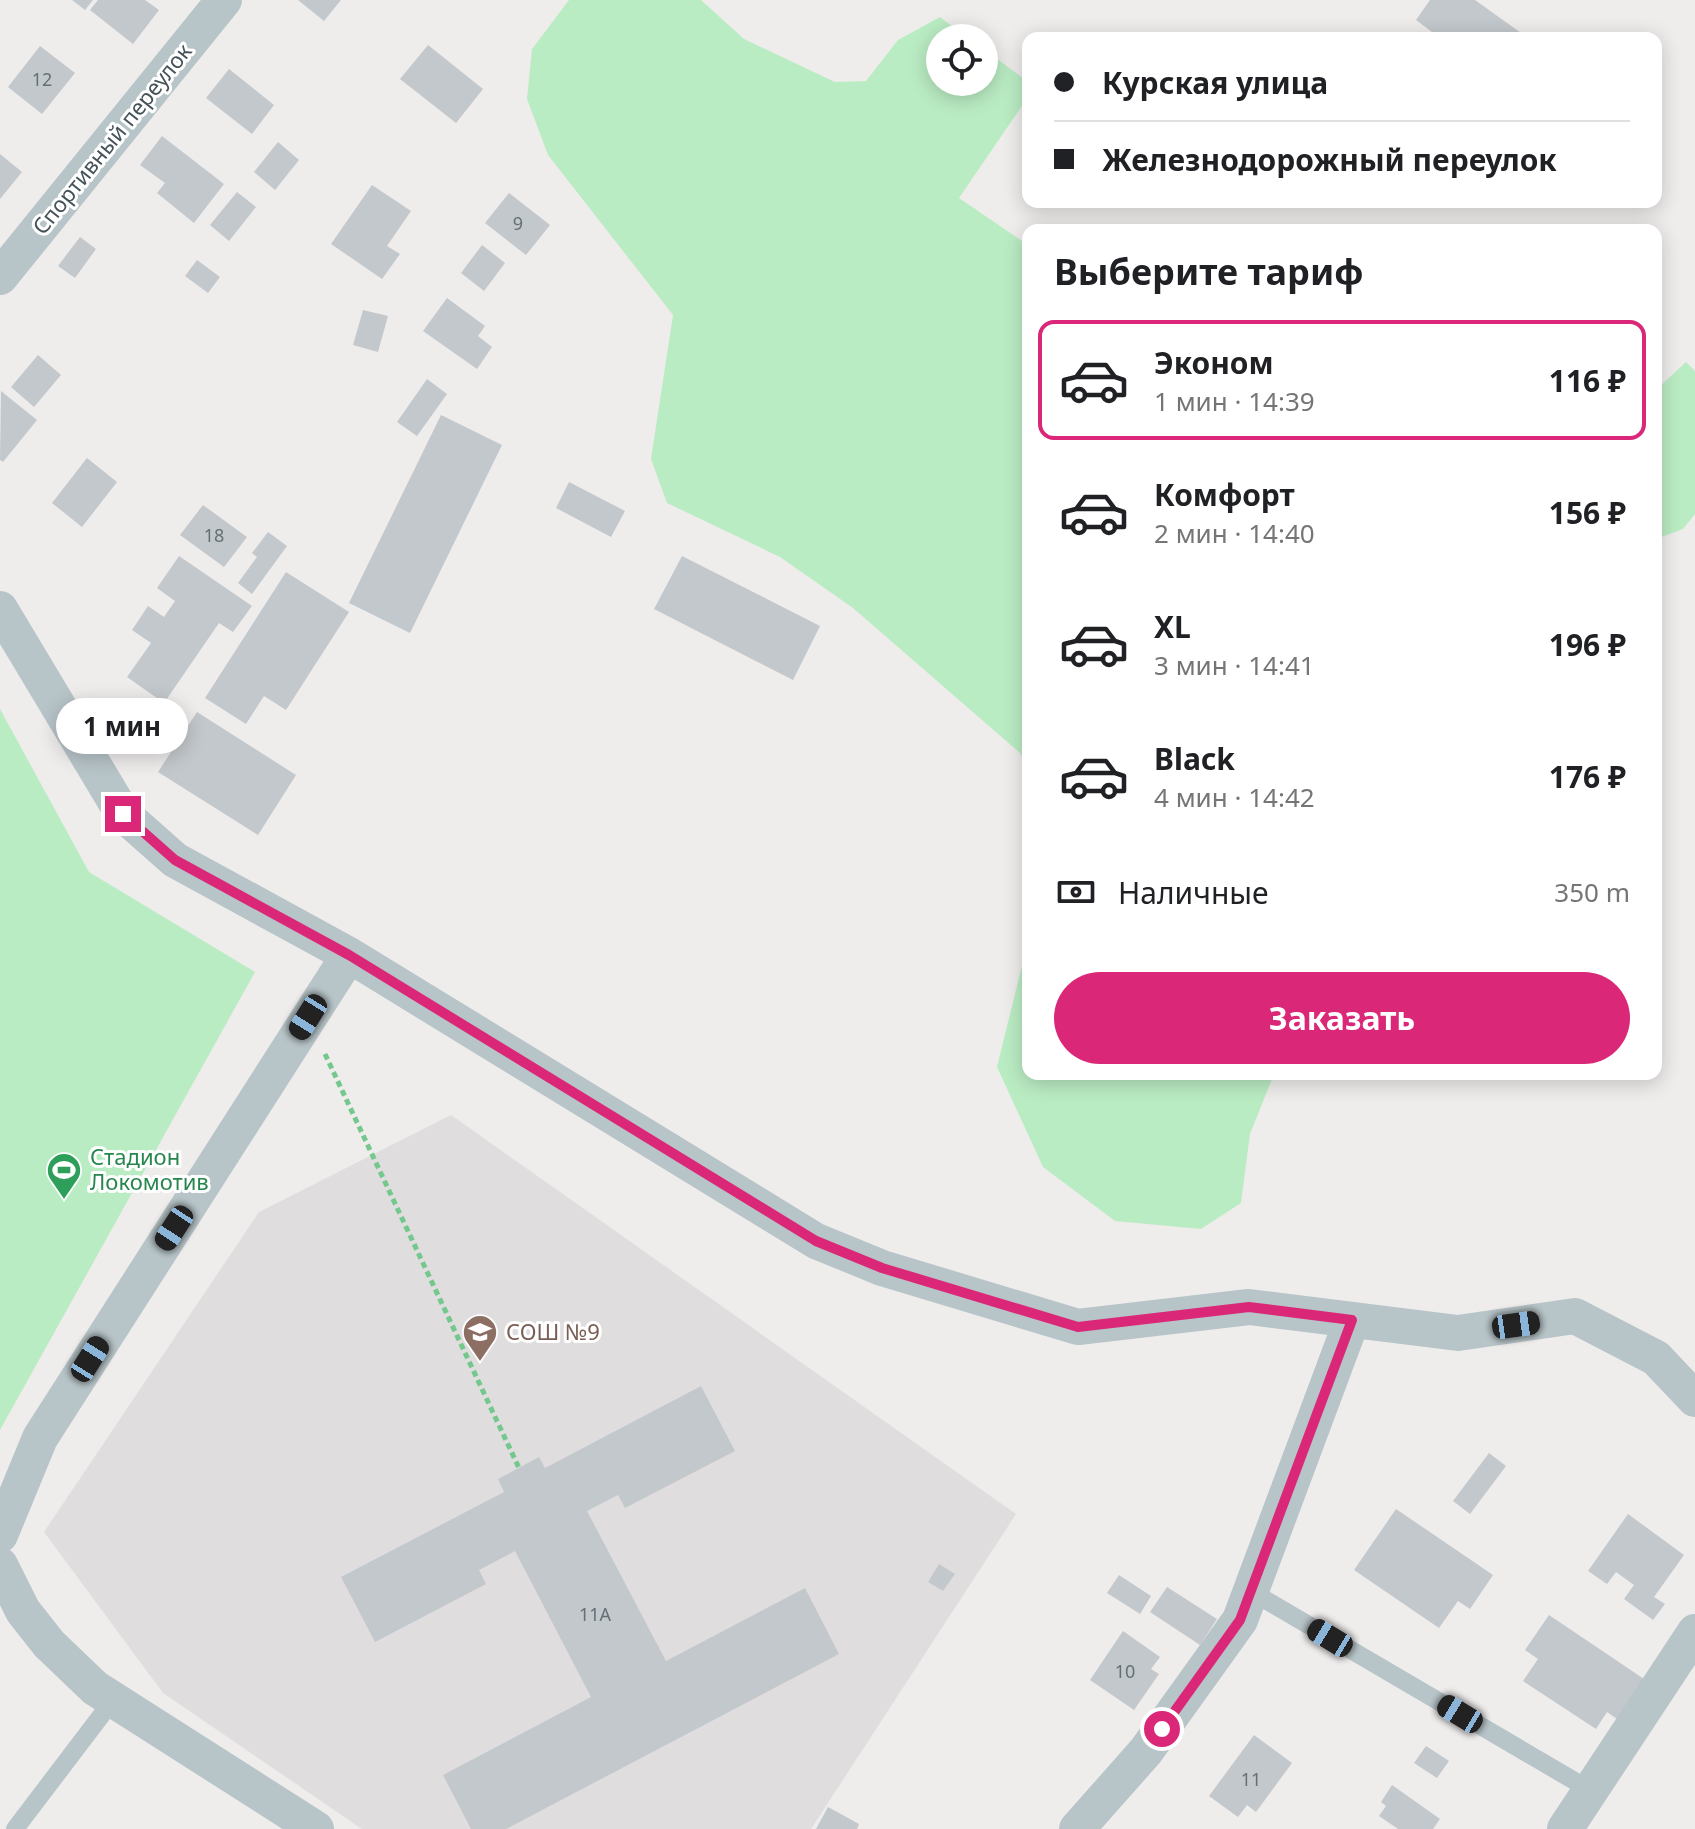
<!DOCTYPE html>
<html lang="ru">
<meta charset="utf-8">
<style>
:root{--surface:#fff;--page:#f2f2f2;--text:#202124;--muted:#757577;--line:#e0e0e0;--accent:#db2777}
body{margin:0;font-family:"Noto Sans",sans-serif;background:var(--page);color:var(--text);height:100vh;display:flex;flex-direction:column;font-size:30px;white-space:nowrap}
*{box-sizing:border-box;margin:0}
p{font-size:26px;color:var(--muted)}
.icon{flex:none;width:44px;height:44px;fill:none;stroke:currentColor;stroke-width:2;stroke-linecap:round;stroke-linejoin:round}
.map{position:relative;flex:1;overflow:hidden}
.sheet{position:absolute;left:1022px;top:224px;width:640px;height:856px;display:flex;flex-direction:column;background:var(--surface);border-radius:16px;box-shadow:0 4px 20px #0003}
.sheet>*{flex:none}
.guide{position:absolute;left:1022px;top:32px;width:640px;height:176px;border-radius:16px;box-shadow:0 4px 20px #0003;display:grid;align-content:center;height:176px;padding:0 32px;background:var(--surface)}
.controls{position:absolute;left:926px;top:24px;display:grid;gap:16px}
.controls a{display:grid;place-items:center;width:72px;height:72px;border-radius:50%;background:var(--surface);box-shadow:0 4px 20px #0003;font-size:40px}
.end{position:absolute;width:36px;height:36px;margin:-18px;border:10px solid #db2777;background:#fff;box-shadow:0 0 0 4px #fff}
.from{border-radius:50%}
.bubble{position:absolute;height:56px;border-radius:28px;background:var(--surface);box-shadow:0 4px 20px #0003;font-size:26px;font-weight:700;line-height:56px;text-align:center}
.car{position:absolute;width:24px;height:48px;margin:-24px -12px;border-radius:10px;box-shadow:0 0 6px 2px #0007;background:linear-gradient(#222 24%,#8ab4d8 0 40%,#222 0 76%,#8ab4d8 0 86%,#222 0)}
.guide b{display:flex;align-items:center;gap:28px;height:76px;font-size:30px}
.guide b+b{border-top:2px solid var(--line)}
.guide i{width:20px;height:20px;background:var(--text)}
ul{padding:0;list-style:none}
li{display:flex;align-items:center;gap:24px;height:120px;margin:0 16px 12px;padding:0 16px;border:4px solid transparent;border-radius:16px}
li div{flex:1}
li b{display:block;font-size:30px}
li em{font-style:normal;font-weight:700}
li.selected{border-color:var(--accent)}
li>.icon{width:72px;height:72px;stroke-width:1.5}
h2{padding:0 32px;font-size:36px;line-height:96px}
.pay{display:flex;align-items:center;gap:20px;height:88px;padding:0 32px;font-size:30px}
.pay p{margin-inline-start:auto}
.primary-button{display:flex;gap:16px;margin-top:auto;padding:16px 32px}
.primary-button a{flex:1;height:92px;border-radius:48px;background:var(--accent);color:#fff;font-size:32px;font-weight:700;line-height:92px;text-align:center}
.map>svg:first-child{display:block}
.education{fill:#e0ddde}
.green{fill:#baecc3}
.building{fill:#c3c8cc}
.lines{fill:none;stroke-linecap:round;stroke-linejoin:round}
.path{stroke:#74c88d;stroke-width:5;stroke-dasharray:6 4;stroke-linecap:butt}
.lane{stroke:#b7c4c8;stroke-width:18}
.street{stroke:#b7c4c8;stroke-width:36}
.route{stroke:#db2777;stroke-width:10}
.labels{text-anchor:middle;stroke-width:6;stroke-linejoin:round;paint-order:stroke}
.number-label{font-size:18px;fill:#647075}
.street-label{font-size:22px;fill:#455358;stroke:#fff}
.leisure-label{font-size:22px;fill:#27864d;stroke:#fff;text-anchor:start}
.education-label{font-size:22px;fill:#785e54;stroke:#fff;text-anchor:start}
</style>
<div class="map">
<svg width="1695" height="1829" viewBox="0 0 1695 1829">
<rect width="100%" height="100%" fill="#efecec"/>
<path class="education" d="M451,1115L1016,1514L811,1829H362L163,1693L44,1532L259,1212Z"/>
<path class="green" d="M569,0H701L744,39L835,82L866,81L898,40L940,17L968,38H940V82H984V49L1028,82V97L959,198L1028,245V768L1020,753L853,608L780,557L667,503L651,459L673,315L548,155L527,99L532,49Z
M1686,362L1695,371V514L1683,529L1656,539V390Z
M0,709L89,872L255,972L0,1430Z
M1028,941V1074H1274L1250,1134L1241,1203L1201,1229L1115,1221L1043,1167L997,1067Z"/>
<path class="building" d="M72,0H93L85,10Z
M98,0H145L159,10L133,44L90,10Z
M298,0H341L324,21Z
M1430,0H1475L1528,38H1440L1416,20Z
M428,45L483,89L456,123L400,79Z
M40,46L75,73L42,114L8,87Z
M229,69L274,105L252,134L206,98Z
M162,136L224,184L194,223L157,193L165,183L140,165Z
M278,142L299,160L275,190L254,172Z
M0,154L22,172L0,199Z
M372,185L411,211L387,246L400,254L382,279L331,244Z
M237,192L256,207L229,241L210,225Z
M509,193L550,225L526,255L485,223Z
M80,237L96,249L75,278L58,266Z
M482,245L505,263L484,291L461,273Z
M197,260L220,277L208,293L185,276Z
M447,298L485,326L478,336L492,347L477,369L423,331Z
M363,310L388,316L378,352L353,345Z
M38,355L61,375L34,407L11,387Z
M427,379L447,394L417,436L397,422Z
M1,391L37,420L3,462L0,460Z
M441,415L502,445L410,633L349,603Z
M87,458L117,482L82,527L52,503Z
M569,482L625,511L611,537L556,508Z
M203,505L247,537L224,567L180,535Z
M268,532L287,546L252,594L238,583L257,557L252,553Z
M179,556L252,606L233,632L219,623L164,703L127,677L151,643L132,630L148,606L164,617L175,601L157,588Z
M682,556L820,626L793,680L654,609Z
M286,572L349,612L286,710L264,696L246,724L205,698Z
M197,712L296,775L258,835L158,772Z
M701,1386L735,1451L625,1508L618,1495L587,1511L666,1661L805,1588L839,1654L506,1829H471L443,1775L591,1697L515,1551L479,1570L486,1584L375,1642L341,1577L504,1492L498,1479L539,1457L545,1468Z
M1489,1453L1506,1466L1470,1514L1453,1501Z
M1396,1509L1493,1575L1470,1609L1458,1601L1439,1628L1354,1570Z
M1628,1514L1684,1555L1654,1597L1665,1604L1653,1620L1624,1599L1634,1585L1616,1572L1607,1584L1588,1571Z
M939,1564L955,1574L943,1591L928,1582Z
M1119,1575L1151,1596L1140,1614L1107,1593Z
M1167,1587L1217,1619L1200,1645L1150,1612Z
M1549,1615L1644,1679L1617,1719L1607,1712L1596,1729L1523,1681L1538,1659L1525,1650Z
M1123,1631L1160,1657L1151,1669L1159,1674L1134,1710L1090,1680Z
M1254,1735L1292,1763L1256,1812L1247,1805L1238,1817L1209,1796Z
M1426,1746L1449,1761L1437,1778L1414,1763Z
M1392,1785L1440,1819L1433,1829H1398L1379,1816L1386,1806L1381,1802Z
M828,1807L859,1824L857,1829H816Z"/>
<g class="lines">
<path class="path" d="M325,1054L519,1468"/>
<path class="lane" d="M1252,1592L1590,1790
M15,1829L113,1700"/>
<path class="street" d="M0,277L224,0
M0,609L123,814L175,860L349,955L816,1241L882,1268L1078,1327L1249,1307L1458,1333L1575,1316L1656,1358L1695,1399
M0,1535L40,1438L349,955
M0,1565L23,1611L49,1644L95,1688L316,1829
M1077,1829L1146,1751L1240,1620L1352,1320
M1565,1829L1695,1632"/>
</g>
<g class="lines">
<path class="route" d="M123,814L175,860L349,955L816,1241L882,1268L1078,1327L1249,1307L1352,1320L1240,1620L1162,1729"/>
</g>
<defs>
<g id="stadium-pin" transform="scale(1.8)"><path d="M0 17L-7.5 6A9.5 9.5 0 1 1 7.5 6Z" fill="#2e9e5b" stroke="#fff"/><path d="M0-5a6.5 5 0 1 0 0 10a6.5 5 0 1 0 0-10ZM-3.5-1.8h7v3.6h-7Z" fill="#fff"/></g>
<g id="school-pin" transform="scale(1.8)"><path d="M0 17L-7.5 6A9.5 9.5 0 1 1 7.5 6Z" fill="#8d6e63" stroke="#fff"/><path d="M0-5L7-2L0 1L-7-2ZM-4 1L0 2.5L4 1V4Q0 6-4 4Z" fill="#fff"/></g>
</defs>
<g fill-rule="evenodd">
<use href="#stadium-pin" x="64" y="1170"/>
<use href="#school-pin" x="480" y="1332"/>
</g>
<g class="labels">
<g class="number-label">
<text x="42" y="86">12</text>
<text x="518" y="230">9</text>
<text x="214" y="542">18</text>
<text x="595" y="1621">11А</text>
<text x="1125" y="1678">10</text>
<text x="1251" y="1786">11</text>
</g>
<g class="street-label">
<text transform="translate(112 139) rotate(-51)" y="8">Спортивный переулок</text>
</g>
<g class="leisure-label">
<text x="90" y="1165">Стадион<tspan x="90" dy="25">Локомотив</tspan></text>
</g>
<g class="education-label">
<text x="506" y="1340">СОШ №9</text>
</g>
</g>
</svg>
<div class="controls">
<a><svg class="icon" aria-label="locate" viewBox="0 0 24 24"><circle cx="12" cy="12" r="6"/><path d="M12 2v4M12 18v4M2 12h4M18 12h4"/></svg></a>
</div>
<i class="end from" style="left:1162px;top:1729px"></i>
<i class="end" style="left:123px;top:814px"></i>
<div class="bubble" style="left:56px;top:698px;width:132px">1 мин</div>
<i class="car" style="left:308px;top:1017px;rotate:212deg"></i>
<i class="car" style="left:174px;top:1228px;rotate:213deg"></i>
<i class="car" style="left:1516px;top:1325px;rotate:82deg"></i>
<i class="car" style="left:90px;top:1359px;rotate:32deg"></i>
<i class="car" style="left:1330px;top:1638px;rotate:301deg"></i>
<i class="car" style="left:1460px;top:1714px;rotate:301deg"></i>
<div class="guide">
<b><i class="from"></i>Курская улица</b>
<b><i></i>Железнодорожный переулок</b>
</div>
<section class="sheet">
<h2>Выберите тариф</h2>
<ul>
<li class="selected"><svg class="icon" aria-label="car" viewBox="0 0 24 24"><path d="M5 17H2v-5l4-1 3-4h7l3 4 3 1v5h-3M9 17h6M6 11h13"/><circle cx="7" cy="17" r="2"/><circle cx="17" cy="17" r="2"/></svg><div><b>Эконом</b><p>1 мин · 14:39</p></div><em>116 ₽</em></li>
<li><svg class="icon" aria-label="car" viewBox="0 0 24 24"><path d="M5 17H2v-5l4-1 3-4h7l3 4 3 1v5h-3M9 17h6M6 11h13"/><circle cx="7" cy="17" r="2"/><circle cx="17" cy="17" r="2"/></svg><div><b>Комфорт</b><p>2 мин · 14:40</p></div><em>156 ₽</em></li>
<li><svg class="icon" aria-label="car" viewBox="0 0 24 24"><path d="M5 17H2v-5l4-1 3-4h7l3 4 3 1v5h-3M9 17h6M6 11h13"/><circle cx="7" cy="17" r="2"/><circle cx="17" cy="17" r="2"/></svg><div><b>XL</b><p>3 мин · 14:41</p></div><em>196 ₽</em></li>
<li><svg class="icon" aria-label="car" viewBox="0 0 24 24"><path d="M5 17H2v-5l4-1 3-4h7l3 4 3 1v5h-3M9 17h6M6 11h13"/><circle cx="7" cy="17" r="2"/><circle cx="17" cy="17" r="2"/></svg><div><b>Black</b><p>4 мин · 14:42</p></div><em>176 ₽</em></li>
</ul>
<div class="pay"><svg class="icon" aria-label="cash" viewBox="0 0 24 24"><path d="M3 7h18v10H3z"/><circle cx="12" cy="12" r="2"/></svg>Наличные<p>350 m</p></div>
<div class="primary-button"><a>Заказать</a></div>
</section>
</div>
